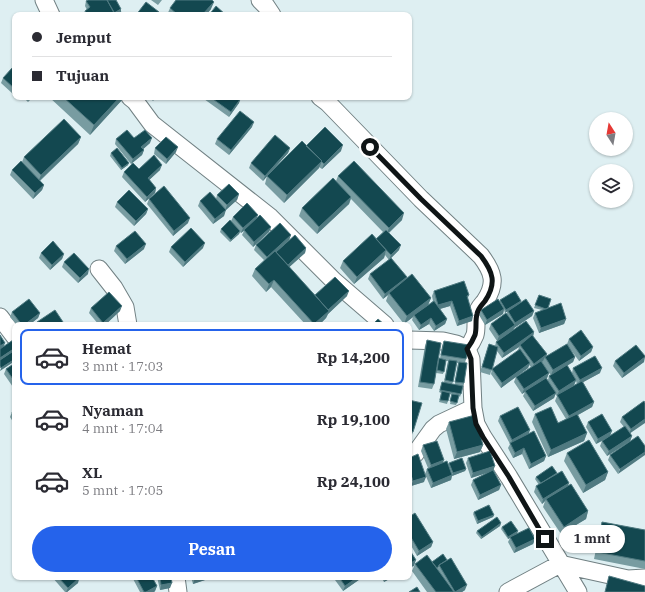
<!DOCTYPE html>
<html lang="id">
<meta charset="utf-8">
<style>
:root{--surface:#fff;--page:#f7f7f7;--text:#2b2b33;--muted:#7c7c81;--line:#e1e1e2;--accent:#2563eb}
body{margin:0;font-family:"IBM Plex Serif",serif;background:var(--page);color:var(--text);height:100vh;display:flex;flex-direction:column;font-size:15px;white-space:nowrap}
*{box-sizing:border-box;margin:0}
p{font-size:13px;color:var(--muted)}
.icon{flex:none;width:22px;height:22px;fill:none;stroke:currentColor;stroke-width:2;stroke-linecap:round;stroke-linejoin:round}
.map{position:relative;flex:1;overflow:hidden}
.sheet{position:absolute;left:12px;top:322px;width:400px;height:258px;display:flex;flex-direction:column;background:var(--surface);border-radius:8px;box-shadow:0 1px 3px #0004}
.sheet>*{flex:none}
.hud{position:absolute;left:12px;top:12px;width:400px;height:88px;border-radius:8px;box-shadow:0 1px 3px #0004;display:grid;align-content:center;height:88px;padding:0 20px;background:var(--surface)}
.needle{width:26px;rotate:349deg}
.fabs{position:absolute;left:589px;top:112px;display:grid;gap:8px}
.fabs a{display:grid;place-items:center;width:44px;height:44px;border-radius:50%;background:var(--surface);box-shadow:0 1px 3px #0004;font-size:20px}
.end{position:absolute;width:18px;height:18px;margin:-9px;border:5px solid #0f1516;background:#fff;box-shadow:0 0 0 2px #fff}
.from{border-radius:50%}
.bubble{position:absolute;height:28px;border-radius:14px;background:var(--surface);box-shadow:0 1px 3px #0004;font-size:13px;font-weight:800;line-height:28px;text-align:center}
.hud b{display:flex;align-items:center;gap:14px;height:38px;font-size:15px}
.hud b+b{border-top:1px solid var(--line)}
.hud i{width:10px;height:10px;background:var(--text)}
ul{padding:7px 0 0;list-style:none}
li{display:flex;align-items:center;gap:12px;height:56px;margin:0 8px 6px;padding:0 12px;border:2px solid transparent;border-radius:8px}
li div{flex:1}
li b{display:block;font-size:15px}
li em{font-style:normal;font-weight:800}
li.active{border-color:var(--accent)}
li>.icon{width:36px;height:36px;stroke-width:1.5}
.cta{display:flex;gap:8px;margin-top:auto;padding:8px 20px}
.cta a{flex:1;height:46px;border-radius:24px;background:var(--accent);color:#fff;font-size:16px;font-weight:800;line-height:46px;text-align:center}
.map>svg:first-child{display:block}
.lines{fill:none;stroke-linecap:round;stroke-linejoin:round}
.minor-casing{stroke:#718083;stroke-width:19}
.minor{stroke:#fff;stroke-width:17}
.wall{fill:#789ca1;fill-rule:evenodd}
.shaded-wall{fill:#507a81}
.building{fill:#134850;stroke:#507a81}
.route{stroke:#0f1516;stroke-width:5}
</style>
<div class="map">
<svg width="645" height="592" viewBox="0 0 645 592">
<rect width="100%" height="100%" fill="#deeff2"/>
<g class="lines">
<g class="minor-casing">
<path id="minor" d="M44,0L51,15
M260,0L266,6L272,15
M130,97L135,101L152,124L270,217L334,281L385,325
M320,97L328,103L421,199L481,256C493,272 497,283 485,301C482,305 478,308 477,314C475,321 477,328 475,335C473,340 470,345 467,349
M99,269L114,288L125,307L128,325
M0,317L15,337
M409,340L443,341L456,344L467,349L471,359L473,408L476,424L483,437L509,477L578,592
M409,456L415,454L433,429L439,424L473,408
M176,577L178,592
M508,592L560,564L628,579L645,578"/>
</g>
<use href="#minor" class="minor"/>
</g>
<path class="wall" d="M151,0H162L158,5Z
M86,1L121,12L115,15H83L85,11L87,10L85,6Z
M170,8L211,9L206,15H167Z
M15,70V92L13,94L1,83L3,78Z
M23,97H33L28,102Z
M49,97H123L122,100L90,135Z
M149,97H157L153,101Z
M205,97H240L239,103L229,117L204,99Z
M252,127L229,155L215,144L217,139Z
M81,137L78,144L40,181L44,185L42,190L33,199L10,175L12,170L22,162L24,157Z
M134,138L150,143L143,149L144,150L142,155L131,164L115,144L116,139Z
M306,146L341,151L322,169L319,167V168L284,203L265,184L267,176L263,181L249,168L251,163L290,148L288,153L268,175Z
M155,148L176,152L166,164L154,154Z
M111,153L128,165L121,170L110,156Z
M139,169L160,170L149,180L156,188L155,193L145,202L122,177L124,172Z
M338,176L402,220L389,233L399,250L389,260L385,255L384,258L354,284L340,268L343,261L376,239L383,232L351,199L349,204L317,234L299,216L302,208L336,181Z
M239,194L237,200L225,210L224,216L213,224L198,206L200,201L216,199L217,195Z
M149,199L188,223L173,236L147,204Z
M117,202L148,209L146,214L134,226L115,207Z
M233,217L256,219L271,227L269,232L253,247L242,235L244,231L241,233L240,232L239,234L230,242L220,232L221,229L231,221Z
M291,235L289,240L276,252L306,248L305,253L289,267L315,295L347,296L328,314L326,318L319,325H306L271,287L266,292L252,276L255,269L264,260L254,250L256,245Z
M116,246L144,249L125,264L114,251Z
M171,247L203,248L183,267L169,252Z
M41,253L64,254L62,259L50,270L39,258Z
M64,262L88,274L78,283L62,267Z
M370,274L407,277L406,280L431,298L428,305L433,301L432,296L434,291L469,295L468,298L472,321L457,326L450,306L440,309L447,319L445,324L434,331L429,324L419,330L412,320L413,317L404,324L386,301L388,295L383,299L368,279Z
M539,295L548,308L566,319L564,324L539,333L533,318L535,313L542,310L534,308Z
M500,300L520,303L534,311L532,316L514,328L513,330L534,332L533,336L547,354L546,357L567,344L569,339L593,347L591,352L579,361L571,350L575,357L573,362L567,366L572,373L573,368L600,373L583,382L594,402L592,407L578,415L587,433L584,441L548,457L532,422L535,414L558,423L566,419L555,401L557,396L555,394L554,398L533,411L523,396L525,392L522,394L514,382L516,377L531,367L529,365L528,368L501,388L491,374L492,369L518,351L519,347L502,358L497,351L490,375L480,372L489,344L495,346L496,342L497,341L489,329L491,324L507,314V311L505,313L504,310L503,314L485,325L479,315L481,310L500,301ZM549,373L551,375L549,376L548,380L546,378H547ZM576,381L577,384L574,385Z
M91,308L120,311L105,325H99L89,313Z
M12,312L40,313L38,318L29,325H17L10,317Z
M427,340L438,362L440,359L442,346L444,341L466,359L465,363L464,383L461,394L460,397L459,396L456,405L450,404L452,395L450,394L447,404L439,402L441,393L439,392L442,382H444L448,361H446L443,374L436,373L434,384L432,389L418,387L425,346ZM457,363H458L455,384H452Z
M615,361L644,362L622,378L613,366Z
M15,363V390L4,374L6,369Z
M409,400L413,432L410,440L409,439Z
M644,401L630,434L632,436L618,474L608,460L610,455L628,443L607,456L600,446L602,441L596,444L586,427L588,422L611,435L624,427L620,422L622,417Z
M15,410V425L10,417L12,412Z
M500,416L529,434L546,456L544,461L529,469L522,454L513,458L508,448L510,444L498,421Z
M449,422L483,445L480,452L454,459L446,429Z
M423,445L443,463L448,465L449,463L466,469L465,471L452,476L451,480L431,488L425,474L427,469L428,468L421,451Z
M567,453L608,472L605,480L583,493L564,461Z
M409,458L424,482L411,486L409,479Z
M468,458L494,470L501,485L499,490L478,500L471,485L473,480L486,473L471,478L466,463Z
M557,473L569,483L568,485L588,511L586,519L561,534L543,507L545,501L542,504L534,492L536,486L539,485L535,479L536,477Z
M474,512L494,515L493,517L477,524L473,514Z
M409,517L433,542L431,547L417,556L409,542Z
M602,522L645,530V569L594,559L600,530Z
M501,523L500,526L481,539L476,533L477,531Z
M502,527L517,534L535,539L533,544L514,553L508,542L510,538L508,539L501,529Z
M443,554L465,590L462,592H427L412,571L415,564L432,562Z
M52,577H79V578L78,583L67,592H65Z
M132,577H152L157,586L155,591L154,592H140Z
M157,577H171L170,588L160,590Z
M191,577H209L208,579L193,584Z
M336,577H363L343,591L335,580Z
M381,577H393L384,582Z"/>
<path class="shaded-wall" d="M214,2L211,9L206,15H202Z
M121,9V12L115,15H113L114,13Z
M114,12L113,15H108Z
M120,97H123L122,100L90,135L94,125Z
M241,98L239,103L229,117L231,112Z
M254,122L252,127L229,155L231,150Z
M81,137L78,144L38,182L41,175Z
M152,138L150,143L140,152L141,147Z
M343,145L341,151L322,169L324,164Z
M178,147L176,152L166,164L167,159Z
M290,148L288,153L263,181L265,176Z
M144,150L142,155L131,164L133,159Z
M322,161L319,168L284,203L287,195Z
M129,163L128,165L121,170L122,168Z
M162,165L160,170L146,183L148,178Z
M44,185L42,190L33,199L35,193Z
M156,188L155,193L145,202L147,197Z
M239,194L237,200L225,211L227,205Z
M351,197L349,204L317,234L319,227Z
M148,209L146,214L134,226L136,221Z
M226,210L224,216L213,224L215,219Z
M404,213L402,220L386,235L389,228Z
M258,215L256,220L241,233L243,228Z
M190,218L188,223L173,236L174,231Z
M271,227L269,232L253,247L254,242Z
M240,231L239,234L230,242L231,240Z
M291,235L289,240L265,262L267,257Z
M205,243L203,248L183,267L185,262Z
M146,244L144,249L125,264L127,259Z
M401,245L399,250L389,260L391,255Z
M306,248L305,253L285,271L287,266Z
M386,250L384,258L354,284L357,277Z
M64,254L62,259L50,270L52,265Z
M89,269L88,274L78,283L80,278Z
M407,277L405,282L389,293L388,295L383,299L385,294Z
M274,280L271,287L266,292L269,284Z
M349,291L347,296L328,314L326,318L319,325H314V324L327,310Z
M431,298L428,305L414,315L413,317L404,324L407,316Z
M452,301L450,306L436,310L438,305Z
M521,301L520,303L505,313L506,310Z
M122,306L120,311L105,325H103V323Z
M504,309L503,314L485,325L487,320Z
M534,311L532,316L514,328L513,330L497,341L499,336L514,325L515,323Z
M40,313L38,318L29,325H24Z
M473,316L472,321L457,326L459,321Z
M431,318L429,324L419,330L421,325Z
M447,319L445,324L434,331L436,326Z
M566,319L564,324L539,333L541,328Z
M534,332L533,337L520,345L519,347L502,358L504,353Z
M5,343L3,348L0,350V346Z
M593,347L591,352L579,361L581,356Z
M15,348V350L0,360V358Z
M547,354L545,359V357L543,361L532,369L534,364Z
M575,357L573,362L551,375L553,370Z
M645,357L644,362L622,378L624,373Z
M15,359V361L0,371L1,368Z
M530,363L528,368L501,388L502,383Z
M602,368L600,373L578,385L580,380Z
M549,373L547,378L526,392L525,391V392L522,394L524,389Z
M576,380L574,385L557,396L559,391Z
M556,393L554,398L533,411L535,406Z
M594,402L592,407L567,421L569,416Z
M645,419V423L629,434L631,429Z
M530,430L528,436L511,445L512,440Z
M612,431L610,436L596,444L598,439Z
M587,433L584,441L548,457L551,450Z
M632,436L630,441L607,456L609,451Z
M483,445L480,452L454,459L457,452Z
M524,448L522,454L513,458L515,453Z
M645,452V455L618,474L620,469Z
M546,456L544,461L529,469L531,464Z
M444,460L442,465L429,470L431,465Z
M495,466L493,471L471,478L473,473Z
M466,469L465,471L452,476L453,473Z
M608,472L605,480L583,493L586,485Z
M452,475L451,480L431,488L433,483Z
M426,477L424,482L411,486L413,481Z
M569,483L567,488L546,499L545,501L542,504L543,499Z
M501,485L499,490L478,500L480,495Z
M588,511L586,519L561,534L564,527Z
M494,515L493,517L477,524L478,521Z
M501,523L500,526L481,539L482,537Z
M518,531L517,534L510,537V538L508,539V537Z
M535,539L533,544L514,553L516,548Z
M433,542L431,547L417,556L419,551Z
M416,560L414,566L409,568V564Z
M200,577H209L208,579L193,584L195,578Z
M358,577H363L343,591L345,586Z
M386,577H393L384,582Z
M79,578L78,583L67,592H66L68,588Z
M172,583L170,588L160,590L161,585Z
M467,585L465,590L462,592H455Z
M157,586L155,591L154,592H146Z"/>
<path class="building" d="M88,0H107L114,12L108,15H87L85,11L90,7L86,1Z
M107,0H116L121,9L114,13Z
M176,0H212L214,2L202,15H178L170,8Z
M146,2L159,12L157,15H136Z
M216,6L226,15H209Z
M122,12L124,15H118Z
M12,68L15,70V89L3,78Z
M27,97H32L29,99Z
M63,97H120L94,125Z
M210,97H240L241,98L231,112Z
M240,111L254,122L231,150L217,139Z
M64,119L81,137L41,175L24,157Z
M325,127L343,145L324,164L321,161H322L306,146Z
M127,130L134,138L145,130L152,138L141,147L144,150L133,159L116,139Z
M275,135L290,148L265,176L251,163Z
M166,137L178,147L167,159L155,148Z
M302,141L322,161L287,195L267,176Z
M117,148L129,163L122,168L111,153Z
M154,155L162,165L148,178L156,188L147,197L124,172L133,163L139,169Z
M21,161L44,185L35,193L12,170Z
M354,161L404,213L389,228L338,176Z
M333,178L351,197L319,227L302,208Z
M229,184L239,194L227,205L217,195Z
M164,186L190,218L174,231L149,199Z
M129,190L148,209L136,221L117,202Z
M210,192L226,210L215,219L200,201Z
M247,203L258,215L243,228L233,217Z
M260,215L271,227L254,242L244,230Z
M230,220L240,231L231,240L221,229Z
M280,223L291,235L267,257L256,245Z
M191,228L205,243L185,262L171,247Z
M386,230L401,245L391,255L376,239Z
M135,231L146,244L127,259L116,246Z
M372,234L386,250L357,277L343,261Z
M295,235L306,248L288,265L276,252Z
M53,241L64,254L52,265L41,253Z
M275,251L329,311L314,324L274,280L269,284L255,269Z
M74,253L89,269L80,278L64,262Z
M391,258L407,277L385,294L370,274Z
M412,274L431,298L407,316L389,293Z
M335,277L349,291L328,310L315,295Z
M464,281L469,295L467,296L473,316L459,321L452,301L438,305L434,291Z
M515,291L521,301L506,310L500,300Z
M109,292L122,306L103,323L91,308Z
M539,295L551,299L548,308L546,309L535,305Z
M29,299L40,313L24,325H22L12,312Z
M498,299L504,309L487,320L481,310Z
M526,299L534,311L515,323L508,311Z
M434,301L447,319L436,326L431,318L421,325L414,315Z
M561,303L566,319L541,328L535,313Z
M55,310L65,325H39L37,322Z
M506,313L515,325L499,336L491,324Z
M378,319L385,325H372Z
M526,321L534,332L504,353L496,342Z
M581,330L593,347L581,356L569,339Z
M0,335L5,343L0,346Z
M532,335L547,354L534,364L520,345Z
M13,340L15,342V348L0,358V349Z
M427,340L441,343L434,384L420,382Z
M444,341L469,345L466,359L441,355Z
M489,344L498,347L492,370L482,367Z
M567,344L575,357L553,370L545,357Z
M636,345L645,356V357L624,373L615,361Z
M520,349L530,363L502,383L492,369Z
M15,350V359L1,368L0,366V360Z
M595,356L602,368L580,380L573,368Z
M439,358L446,360L444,372L437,370Z
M449,360L457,361L453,382L445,380Z
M541,361L549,373L524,389L516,377Z
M459,362L467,363L464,383L455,382Z
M15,363V382L6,369Z
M567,365L576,380L559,391L549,376Z
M546,378L556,393L535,406L525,391Z
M582,381L594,402L569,416L557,395Z
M442,382L463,386L461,394L440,390Z
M442,391L450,393L448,401L440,400Z
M452,394L459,395L457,403L450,401Z
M409,400L422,403L413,432L409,431Z
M644,401L645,403V419L631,429L622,417Z
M518,407L530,430L512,440L500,416Z
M551,407L558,423L577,414L587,433L551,450L535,414Z
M15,410V417L12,412Z
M602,414L612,431L598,439L588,422Z
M475,415L483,445L457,452L449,422Z
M625,426L632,436L609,451L602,441Z
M534,431L546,456L531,464L524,448L515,453L510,443Z
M638,436L645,446V452L620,469L610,455Z
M589,440L608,472L586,485L567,453Z
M437,441L444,460L431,465L423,445Z
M490,451L495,466L473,473L468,458Z
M418,454L426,477L413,481L409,469V458Z
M462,458L466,469L453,473L449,463Z
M447,461L452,475L433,483L427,469Z
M552,466L557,473L541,483L536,477Z
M493,470L501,485L480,495L473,480Z
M562,471L569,483L543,499L536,486Z
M571,484L588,511L564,527L546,499Z
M489,505L494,515L478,521L474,512Z
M415,513L433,542L419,551L409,534V517Z
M497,517L501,523L482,537L477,531Z
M511,521L518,531L508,537L502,527Z
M602,522L645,530V561L597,552Z
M529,528L535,539L516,548L510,537Z
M409,550V549L416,560L409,564Z
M443,554L447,560L439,565L438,567L437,568L432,562Z
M427,555L454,592H436L415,564Z
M451,558L467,585L455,592L439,565Z
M609,576L645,586V592H605Z
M58,577H79V578L68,588Z
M136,577H152L157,586L146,592H144Z
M160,577H171L172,583L161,585Z
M339,577H358L345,586Z
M417,587L420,592H409Z"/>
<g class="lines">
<path class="route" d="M370,147L421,199L481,256C493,272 497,283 485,301C482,305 478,308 477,314C475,321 477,328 475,335C473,340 470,345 467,349L471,359L473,408L476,424L483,437L509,477L545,539"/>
</g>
</svg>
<div class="fabs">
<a><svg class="needle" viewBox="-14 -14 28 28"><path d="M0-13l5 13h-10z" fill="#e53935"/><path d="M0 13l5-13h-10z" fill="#7c7c81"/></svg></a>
<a><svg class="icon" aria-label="layers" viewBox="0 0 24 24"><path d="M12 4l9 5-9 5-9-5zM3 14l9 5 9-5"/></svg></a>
</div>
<i class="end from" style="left:370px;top:147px"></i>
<i class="end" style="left:545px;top:539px"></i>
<div class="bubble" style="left:559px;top:525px;width:66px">1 mnt</div>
<div class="hud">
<b><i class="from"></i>Jemput</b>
<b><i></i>Tujuan</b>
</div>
<section class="sheet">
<ul>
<li class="active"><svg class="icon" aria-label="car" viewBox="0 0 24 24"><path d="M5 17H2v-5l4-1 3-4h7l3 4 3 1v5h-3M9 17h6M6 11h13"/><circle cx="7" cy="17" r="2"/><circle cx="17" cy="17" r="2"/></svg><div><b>Hemat</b><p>3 mnt · 17:03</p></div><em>Rp 14,200</em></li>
<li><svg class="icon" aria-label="car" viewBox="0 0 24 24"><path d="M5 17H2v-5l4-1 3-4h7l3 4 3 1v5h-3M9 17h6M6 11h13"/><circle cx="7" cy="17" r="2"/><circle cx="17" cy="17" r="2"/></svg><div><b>Nyaman</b><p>4 mnt · 17:04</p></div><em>Rp 19,100</em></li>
<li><svg class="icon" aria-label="car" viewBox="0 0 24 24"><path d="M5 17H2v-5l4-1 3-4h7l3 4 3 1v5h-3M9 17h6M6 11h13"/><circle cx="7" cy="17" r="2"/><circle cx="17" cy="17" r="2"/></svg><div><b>XL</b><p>5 mnt · 17:05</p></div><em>Rp 24,100</em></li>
</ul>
<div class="cta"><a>Pesan</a></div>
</section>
</div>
